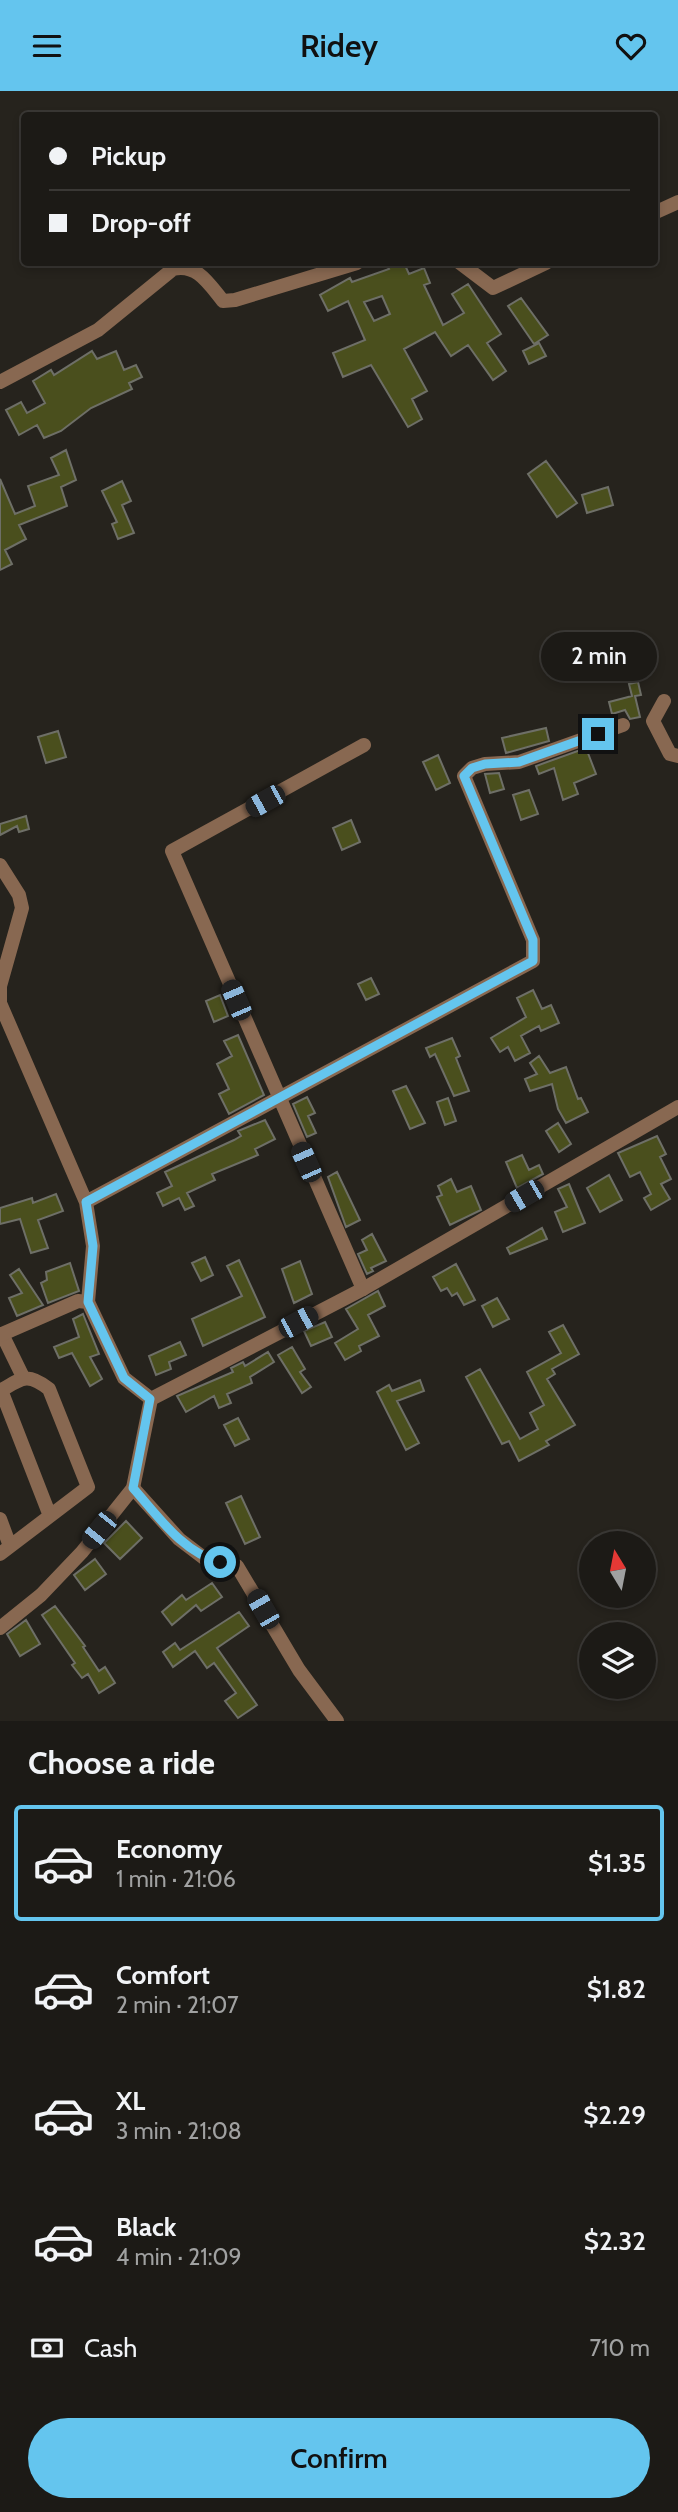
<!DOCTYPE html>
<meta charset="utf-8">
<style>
:root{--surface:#1c1a16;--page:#25231f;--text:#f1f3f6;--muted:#a0a1a1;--line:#3a3835;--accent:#64c5ee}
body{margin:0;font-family:Cabin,sans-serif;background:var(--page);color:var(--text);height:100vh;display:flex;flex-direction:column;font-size:26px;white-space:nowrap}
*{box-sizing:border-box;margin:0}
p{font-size:23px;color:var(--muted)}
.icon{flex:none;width:38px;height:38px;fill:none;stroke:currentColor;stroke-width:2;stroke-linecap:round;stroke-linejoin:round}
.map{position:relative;height:1630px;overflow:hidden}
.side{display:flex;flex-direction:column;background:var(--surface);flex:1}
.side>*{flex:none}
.guide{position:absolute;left:21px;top:21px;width:637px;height:154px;border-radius:7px;box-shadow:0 4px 10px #0003,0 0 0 2px var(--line);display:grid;align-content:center;height:154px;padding:0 28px;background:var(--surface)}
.needle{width:46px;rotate:350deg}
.fabs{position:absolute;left:579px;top:1440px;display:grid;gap:14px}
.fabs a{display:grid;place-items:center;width:77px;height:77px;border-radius:50%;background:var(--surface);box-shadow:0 4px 10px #0003,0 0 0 2px var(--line);font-size:35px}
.end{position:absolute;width:32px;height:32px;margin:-16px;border:9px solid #64c5ee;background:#111;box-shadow:0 0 0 4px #111}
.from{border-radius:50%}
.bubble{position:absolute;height:49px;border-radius:24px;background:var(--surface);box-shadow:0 4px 10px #0003,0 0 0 2px var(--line);font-size:23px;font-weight:600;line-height:49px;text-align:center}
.car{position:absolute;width:21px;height:42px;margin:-21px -10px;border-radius:9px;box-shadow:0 0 5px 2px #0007;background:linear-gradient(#222 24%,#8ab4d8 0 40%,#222 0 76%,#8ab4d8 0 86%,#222 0)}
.guide b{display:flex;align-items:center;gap:24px;height:66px;font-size:26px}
.guide b+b{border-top:2px solid var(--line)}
.guide i{width:18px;height:18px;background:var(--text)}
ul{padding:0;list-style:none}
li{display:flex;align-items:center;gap:21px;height:116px;margin:0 14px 10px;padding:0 14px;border:4px solid transparent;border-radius:7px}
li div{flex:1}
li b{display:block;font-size:26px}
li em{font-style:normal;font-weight:600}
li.selected{border-color:var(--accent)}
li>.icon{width:63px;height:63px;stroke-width:1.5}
h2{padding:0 28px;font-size:32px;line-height:84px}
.pay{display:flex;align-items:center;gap:18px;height:77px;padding:0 28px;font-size:26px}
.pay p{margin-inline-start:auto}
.primary-button{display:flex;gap:14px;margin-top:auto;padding:14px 28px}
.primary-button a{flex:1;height:80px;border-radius:42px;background:var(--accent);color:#111;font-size:28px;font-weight:600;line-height:80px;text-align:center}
header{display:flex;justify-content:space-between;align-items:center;height:91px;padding:0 28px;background:var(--accent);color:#111;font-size:32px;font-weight:600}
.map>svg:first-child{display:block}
.building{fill:#4a4f1d;stroke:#6e6f67;stroke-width:2;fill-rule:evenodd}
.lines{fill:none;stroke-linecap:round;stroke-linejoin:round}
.minor{stroke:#886851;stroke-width:14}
.tertiary{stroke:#886851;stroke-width:14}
.route{stroke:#64c5ee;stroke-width:9}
</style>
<header><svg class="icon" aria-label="menu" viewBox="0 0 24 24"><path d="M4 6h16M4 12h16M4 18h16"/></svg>Ridey<svg class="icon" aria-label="heart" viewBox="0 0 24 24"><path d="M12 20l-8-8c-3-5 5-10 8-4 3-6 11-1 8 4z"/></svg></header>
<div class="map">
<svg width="678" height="1630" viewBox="0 0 678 1630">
<rect width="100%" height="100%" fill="#26231d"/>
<path class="building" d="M386,172H404L409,183L424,177L430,192L424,194L443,234L464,222L452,203L468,193L501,243L487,252L506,280L493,289L468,254L451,265L435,241L404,258L427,300L412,308L422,328L408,336L371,274L343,286L333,262L365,249L348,210L328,220L320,204L350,187L352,191L389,178ZM382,205L390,223L374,230L364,211Z
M521,207L548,244L534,253L508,215Z
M539,252L546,265L529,273L523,260Z
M92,260L97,268L116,260L124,279L136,274L142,286L129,292L132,298L91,317L61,340L44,347L37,334L19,344L6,319L21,311L27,322L45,312L33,290L51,279L54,284Z
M66,359L76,389L61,396L67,415L19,434L26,448L5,459L12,473L0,479V388L15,423L35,415L28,395L59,384L51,367Z
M546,370L577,412L557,426L528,383Z
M122,390L131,410L122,414L134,442L118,448L112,433L117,431L102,400Z
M608,396L613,414L587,422L582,404Z
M638,591L641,604L635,605L640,626L630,628L625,619L612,623L609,611L632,605L629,593Z
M546,637L549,650L506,662L502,647Z
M58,640L66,666L46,672L38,646Z
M586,657L596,683L574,692L578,703L563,709L554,677L539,683L536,675Z
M438,664L450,692L436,699L423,671Z
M499,682L504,698L490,702L485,683Z
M529,699L538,723L521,729L513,704Z
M26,725L29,738L19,741L17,735L0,744V733Z
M351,729L360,751L342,759L333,737Z
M371,887L379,903L366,909L358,893Z
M533,899L542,918L551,914L559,932L541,940L539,935L521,945L530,962L515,970L508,956L500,961L491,947L526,926L517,907Z
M220,904L228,925L214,931L206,910Z
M238,944L264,1004L229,1023L219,1003L229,998L217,973L232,965L224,950Z
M452,947L460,965L456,967L469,1000L454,1005L435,963L430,966L426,957Z
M539,965L550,982L566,976L578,1008L581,1007L588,1021L566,1032L558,1018L552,993L530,1000L525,988L537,983L530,972Z
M406,995L425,1032L410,1038L393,1000Z
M307,1006L315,1022L308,1025L316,1042L307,1046L293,1013Z
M448,1007L456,1030L445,1034L437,1011Z
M265,1029L275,1048L255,1058L258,1064L212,1083L215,1089L187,1102L194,1115L185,1119L179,1107L163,1115L157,1102L172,1095L165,1081L234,1049L241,1045L238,1040Z
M558,1032L571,1053L559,1061L546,1040Z
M657,1045L666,1063L660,1066L671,1088L661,1093L670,1108L651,1119L644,1107L651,1103L640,1081L630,1086L618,1062Z
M522,1064L529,1079L539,1074L543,1083L517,1097L506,1071Z
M337,1081L360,1129L346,1136L328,1086Z
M609,1084L622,1109L600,1121L587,1097Z
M451,1088L457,1101L471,1095L481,1119L450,1134L437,1106L442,1104L438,1095Z
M569,1093L585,1132L563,1141L555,1121L567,1116L558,1098Z
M56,1103L63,1120L38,1129L48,1157L31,1162L20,1128L0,1133V1117L32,1107L33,1112Z
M542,1137L547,1148L510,1163L507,1157Z
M372,1143L386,1170L371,1177L373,1180L367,1183L358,1163L367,1159L362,1149Z
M205,1166L213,1184L201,1190L192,1172Z
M239,1169L265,1226L203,1255L192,1228L242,1205L227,1175Z
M300,1170L312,1203L294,1212L282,1178Z
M70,1172L79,1200L48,1212L41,1192L47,1189L46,1181Z
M456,1173L475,1209L464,1214L457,1202L452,1205L447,1197L441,1200L433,1186Z
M19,1178L43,1214L17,1225L9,1207L22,1202L10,1184Z
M378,1200L385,1215L368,1224L379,1245L359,1255L361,1260L345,1269L335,1252L358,1238L346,1218Z
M497,1207L509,1228L493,1236L482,1215Z
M83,1223L99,1263L90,1266L102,1288L90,1295L72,1262L59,1267L54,1256L79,1246L73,1228Z
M325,1231L332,1246L311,1255L304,1240Z
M563,1234L579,1263L552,1278L555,1283L547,1288L575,1334L546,1350L549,1354L519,1370L509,1350L502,1353L466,1286L480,1278L520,1348L538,1338L530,1322L544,1314L527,1281L561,1262L549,1241Z
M180,1251L186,1264L169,1271L171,1278L156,1284L149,1265Z
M292,1256L305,1278L300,1281L311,1296L302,1302L278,1264Z
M268,1261L274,1271L250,1286L252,1292L227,1303L231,1312L219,1317L214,1305L186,1321L177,1305L233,1281L231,1277L243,1271L245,1275Z
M420,1289L424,1300L397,1310L419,1352L406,1359L377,1301L389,1294L392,1300Z
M238,1327L249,1348L235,1355L224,1334Z
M241,1405L260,1446L245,1453L226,1412Z
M126,1430L142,1447L120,1468L104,1452Z
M95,1468L106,1483L85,1499L74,1484Z
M212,1492L222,1506L201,1520L196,1514L172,1534L162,1521L182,1504L186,1509Z
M55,1515L85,1555L83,1556L99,1580L105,1576L115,1592L99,1602L88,1583L82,1587L72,1574L75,1572L42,1524Z
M239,1521L249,1535L217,1557L257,1614L238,1627L225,1610L236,1602L214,1572L207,1577L195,1560L173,1576L163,1561L175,1552L180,1559Z
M26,1529L40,1553L20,1565L7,1543Z"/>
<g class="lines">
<path class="minor" d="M654,122L678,111
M460,172L493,197L546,172
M0,291L98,239L173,178C197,172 209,193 223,210L235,209L357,172
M664,610L653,630L670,663L678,665
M0,774L19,804L22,817L0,895V912L86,1111L93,1155L88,1211
M86,1111L533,870V849L464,685L472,677L485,673L519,671L623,634
M363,1198L172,760L364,654
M2,1243L23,1286
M1,1299L50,1425
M0,1300C22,1287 27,1281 49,1298L88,1396L0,1463
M133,1397L179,1448L204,1467L237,1475L299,1579L337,1630
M0,1428L10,1455"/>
<path class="tertiary" d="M0,1244L78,1210L88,1211L124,1287L151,1308L363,1198L678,1016
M0,1537L41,1504L82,1461L133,1397L151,1308"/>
</g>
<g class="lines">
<path class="route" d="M220,1471C183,1462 158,1425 133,1397L150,1308L124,1287L88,1211L93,1155L86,1111L533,870V849L464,685L472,677L485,673L519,671L598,643"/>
</g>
</svg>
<div class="fabs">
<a><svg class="needle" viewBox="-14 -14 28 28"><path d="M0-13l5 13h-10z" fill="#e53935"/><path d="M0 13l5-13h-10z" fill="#a0a1a1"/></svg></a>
<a><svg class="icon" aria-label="layers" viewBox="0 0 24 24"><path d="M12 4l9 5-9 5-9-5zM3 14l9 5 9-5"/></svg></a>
</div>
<i class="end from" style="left:220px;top:1471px"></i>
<i class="end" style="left:598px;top:643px"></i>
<div class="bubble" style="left:541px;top:541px;width:116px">2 min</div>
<i class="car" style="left:265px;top:710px;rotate:241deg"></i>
<i class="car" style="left:236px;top:909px;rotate:337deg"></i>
<i class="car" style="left:306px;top:1071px;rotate:336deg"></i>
<i class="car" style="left:524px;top:1105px;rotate:240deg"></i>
<i class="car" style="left:298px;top:1231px;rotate:62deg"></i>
<i class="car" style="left:99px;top:1439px;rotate:219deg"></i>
<i class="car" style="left:263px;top:1518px;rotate:330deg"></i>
<div class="guide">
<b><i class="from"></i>Pickup</b>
<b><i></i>Drop-off</b>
</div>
</div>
<section class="side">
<h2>Choose a ride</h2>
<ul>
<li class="selected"><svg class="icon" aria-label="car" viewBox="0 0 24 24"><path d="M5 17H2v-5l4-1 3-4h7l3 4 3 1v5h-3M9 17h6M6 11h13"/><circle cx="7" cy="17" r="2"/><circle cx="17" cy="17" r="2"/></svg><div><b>Economy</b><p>1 min · 21:06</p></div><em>$1.35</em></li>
<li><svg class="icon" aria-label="car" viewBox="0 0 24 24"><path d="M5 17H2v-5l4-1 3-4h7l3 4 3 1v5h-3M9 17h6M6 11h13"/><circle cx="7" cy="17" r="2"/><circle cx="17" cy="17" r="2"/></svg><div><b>Comfort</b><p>2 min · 21:07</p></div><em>$1.82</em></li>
<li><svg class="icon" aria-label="car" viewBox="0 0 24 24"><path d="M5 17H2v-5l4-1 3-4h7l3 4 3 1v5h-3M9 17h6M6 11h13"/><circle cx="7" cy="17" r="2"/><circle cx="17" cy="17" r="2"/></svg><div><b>XL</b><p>3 min · 21:08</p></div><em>$2.29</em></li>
<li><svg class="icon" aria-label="car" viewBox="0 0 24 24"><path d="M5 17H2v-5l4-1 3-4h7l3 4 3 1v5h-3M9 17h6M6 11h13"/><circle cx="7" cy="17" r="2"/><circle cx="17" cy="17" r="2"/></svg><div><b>Black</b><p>4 min · 21:09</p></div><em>$2.32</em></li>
</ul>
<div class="pay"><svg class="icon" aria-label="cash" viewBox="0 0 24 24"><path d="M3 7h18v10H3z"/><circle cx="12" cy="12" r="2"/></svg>Cash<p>710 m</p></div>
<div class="primary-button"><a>Confirm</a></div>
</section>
